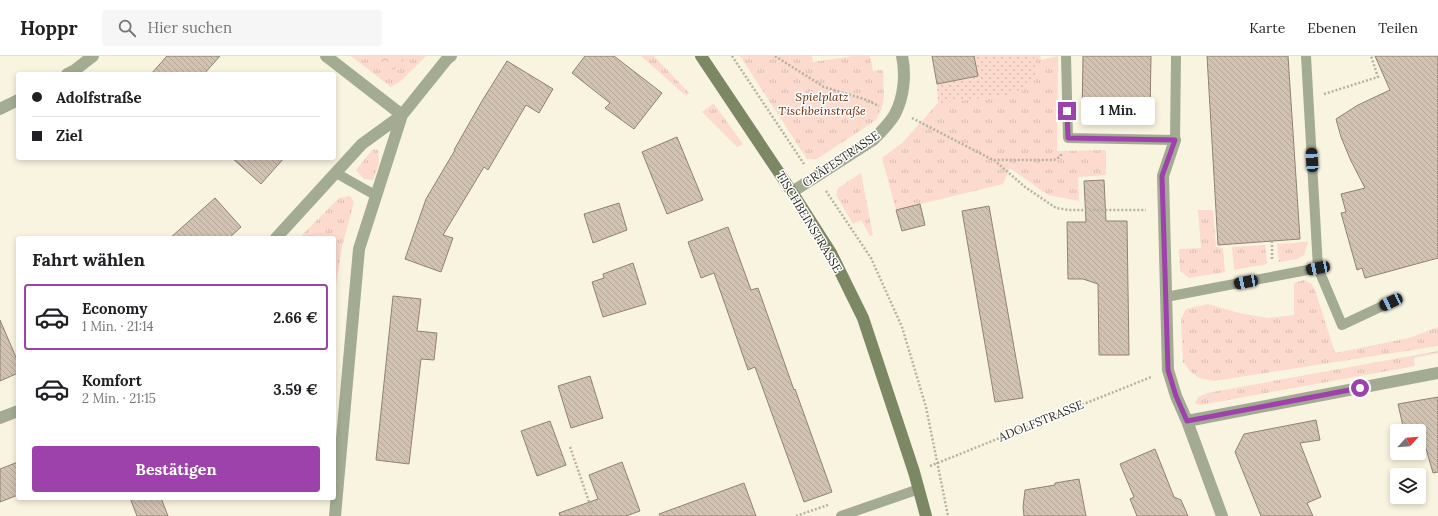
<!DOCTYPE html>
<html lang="de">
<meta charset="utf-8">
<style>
:root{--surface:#fff;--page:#f6f6f6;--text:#202124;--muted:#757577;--line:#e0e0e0;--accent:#9d41ab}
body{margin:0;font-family:Lora,serif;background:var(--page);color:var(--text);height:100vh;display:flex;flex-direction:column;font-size:15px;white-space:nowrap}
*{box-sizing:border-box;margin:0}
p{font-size:13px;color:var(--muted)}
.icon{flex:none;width:22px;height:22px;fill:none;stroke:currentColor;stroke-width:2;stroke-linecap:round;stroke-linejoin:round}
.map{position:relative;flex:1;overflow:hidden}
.drawer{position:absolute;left:16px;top:180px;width:320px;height:264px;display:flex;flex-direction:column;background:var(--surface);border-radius:4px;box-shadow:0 2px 6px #0003}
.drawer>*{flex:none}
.top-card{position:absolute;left:16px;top:16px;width:320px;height:88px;border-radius:4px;box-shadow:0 2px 6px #0003;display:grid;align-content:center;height:88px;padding:0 16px;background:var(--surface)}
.needle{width:26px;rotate:64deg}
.fabs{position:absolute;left:1390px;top:368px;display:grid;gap:8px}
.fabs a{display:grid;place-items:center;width:36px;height:36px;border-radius:4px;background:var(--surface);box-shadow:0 2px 6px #0003;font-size:20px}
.end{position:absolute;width:18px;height:18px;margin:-9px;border:5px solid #9d41ab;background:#fff;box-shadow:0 0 0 2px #fff}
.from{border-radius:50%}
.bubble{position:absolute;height:28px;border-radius:4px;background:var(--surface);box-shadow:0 2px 6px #0003;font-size:13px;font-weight:800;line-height:28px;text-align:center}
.car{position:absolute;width:12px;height:24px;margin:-12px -6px;border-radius:5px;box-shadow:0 0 3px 1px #0007;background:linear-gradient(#222 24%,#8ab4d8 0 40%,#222 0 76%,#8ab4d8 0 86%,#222 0)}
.top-card b{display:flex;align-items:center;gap:14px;height:38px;font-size:15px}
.top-card b+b{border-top:1px solid var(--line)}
.top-card i{width:10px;height:10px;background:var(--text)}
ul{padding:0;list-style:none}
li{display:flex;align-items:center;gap:12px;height:66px;margin:0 8px 6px;padding:0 8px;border:2px solid transparent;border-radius:4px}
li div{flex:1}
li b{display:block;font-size:15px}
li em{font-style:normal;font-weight:800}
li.active{border-color:var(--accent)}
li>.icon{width:36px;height:36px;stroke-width:1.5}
h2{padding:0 16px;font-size:18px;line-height:48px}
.primary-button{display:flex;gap:8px;margin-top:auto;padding:8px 16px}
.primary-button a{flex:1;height:46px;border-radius:4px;background:var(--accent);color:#fff;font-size:16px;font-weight:800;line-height:46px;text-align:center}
header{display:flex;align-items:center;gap:24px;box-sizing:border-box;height:56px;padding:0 20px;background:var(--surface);border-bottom:1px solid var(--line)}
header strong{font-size:19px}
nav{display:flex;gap:22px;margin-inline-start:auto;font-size:14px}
.search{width:280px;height:36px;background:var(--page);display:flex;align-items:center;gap:10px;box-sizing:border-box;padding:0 14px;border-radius:4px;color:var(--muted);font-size:15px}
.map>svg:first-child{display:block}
.grass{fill:url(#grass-tufts)}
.forest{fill:url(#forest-crowns)}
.garden{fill:url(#garden-dots)}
.building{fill:url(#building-back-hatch);stroke:#908273}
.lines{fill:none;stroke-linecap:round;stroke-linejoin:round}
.path{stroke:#b6b2a2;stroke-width:2.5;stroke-dasharray:2 2;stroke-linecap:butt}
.lane{stroke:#a3ab93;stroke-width:10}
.street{stroke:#a3ab93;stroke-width:12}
.secondary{stroke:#7c8864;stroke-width:12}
.route{stroke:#9d41ab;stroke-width:5}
.labels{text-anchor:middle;stroke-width:3;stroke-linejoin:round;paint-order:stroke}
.park-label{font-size:12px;font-style:italic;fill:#6f2803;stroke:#fff}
.street-label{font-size:12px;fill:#2a2820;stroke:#fff}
</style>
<header>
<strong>Hoppr</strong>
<div class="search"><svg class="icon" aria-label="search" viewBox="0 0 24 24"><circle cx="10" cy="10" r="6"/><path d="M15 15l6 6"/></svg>Hier suchen</div>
<nav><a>Karte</a><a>Ebenen</a><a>Teilen</a></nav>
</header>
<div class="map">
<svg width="1438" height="460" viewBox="0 0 1438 460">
<defs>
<pattern id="grass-tufts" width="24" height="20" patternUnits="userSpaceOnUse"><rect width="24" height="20" fill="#fcdacd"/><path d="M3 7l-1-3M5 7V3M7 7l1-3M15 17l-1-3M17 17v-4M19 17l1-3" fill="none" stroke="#d8bbb0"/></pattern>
<pattern id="forest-crowns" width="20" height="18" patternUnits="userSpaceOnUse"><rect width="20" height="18" fill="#fcdacd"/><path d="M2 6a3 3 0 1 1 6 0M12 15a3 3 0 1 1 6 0" fill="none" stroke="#d8bbb0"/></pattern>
<pattern id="garden-dots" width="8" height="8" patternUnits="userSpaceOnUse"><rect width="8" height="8" fill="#fcdacd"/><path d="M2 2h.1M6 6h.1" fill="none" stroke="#d8bbb0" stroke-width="1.8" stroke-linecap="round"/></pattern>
<pattern id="building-back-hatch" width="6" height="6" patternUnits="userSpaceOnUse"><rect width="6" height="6" fill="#d1c2b2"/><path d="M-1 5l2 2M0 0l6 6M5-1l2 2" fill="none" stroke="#b4a799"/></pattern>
</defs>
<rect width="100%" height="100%" fill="#f9f4e0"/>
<path class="grass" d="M351,0H426L402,24L391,31Z
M641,0H654L689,37L686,40Z
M740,0H812L813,6L854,0H870L873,15L883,14L884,43L882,51L876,64L817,103H807Z
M1034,0H1040L1041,4L1058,0L1057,95L1106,94V119L1078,121L1079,145L1048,139L1010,112L1003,128L896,154L882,102L902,87L938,47L1001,40L1038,21Z
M714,47V48L743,88L737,91L702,56Z
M373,93L378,94L379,107L373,124L364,123L356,114Z
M861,117L873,179L870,180L861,164L853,168L836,139L838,132Z
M350,140L354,146L342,191L334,241V182H299L339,142Z
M1198,154H1213L1216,191L1223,192L1225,216L1189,222L1180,215L1179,193L1201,192Z
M1308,186L1304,199L1297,203L1279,206L1277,188Z
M1265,189L1267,208L1234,214L1232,191Z
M1304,224L1312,228L1316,237L1335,297L1409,282L1438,271V290L1214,325L1199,322L1190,315L1183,306L1181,263L1186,253L1208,248L1239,257L1268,262L1294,259V227Z
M1438,295V297L1414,302L1415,310L1200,349L1195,347L1198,341L1207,337Z"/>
<path class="forest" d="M368,0H405C402,10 396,12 387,16L371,10Z"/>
<path class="garden" d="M974,0H1034L1038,21L1020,36L1001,40L938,47L937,28L978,20Z"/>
<path class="building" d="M167,0H220L204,18H151Z
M585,0H614L662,37L634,73L605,52L610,47L572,17Z
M932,0H974L978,20L937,28Z
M1083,0H1151L1150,60L1082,58Z
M1207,0H1288L1300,183L1218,189Z
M1375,0H1438V202L1365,222L1362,212L1357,214L1341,157L1346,156L1341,138L1365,132L1351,105L1341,81L1336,63L1358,49L1390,34Z
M507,5L553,33L539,57L526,49L488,114L484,111L443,179L453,182L441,216L405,203L426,143L455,94H454L482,45Z
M677,81L703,144L667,158L642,96Z
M232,102H284L261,128Z
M1104,124L1106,165H1127L1129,299H1099L1098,228L1083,223H1068L1067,166H1086L1084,125Z
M215,142L241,171L229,182H170Z
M619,147L627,174L593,187L584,158Z
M920,148L925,169L902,175L896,154Z
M989,150L1023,342L995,346L962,155Z
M728,171L751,234L758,232L794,334L795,333L832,436L804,446L755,311L748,314L714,217L701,222L688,186Z
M633,207L646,248L603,261L592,226L604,222L603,218Z
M393,240L421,243L417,275L437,277L434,304L421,303L409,408L376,404Z
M0,264L18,306V317L0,325Z
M590,320L603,362L571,372L558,330Z
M1438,341V416L1433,417L1421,375H1404L1398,348Z
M1316,364L1320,384L1300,387L1321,441L1307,447L1313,460H1261L1235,396L1244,378Z
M550,365L566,409L537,420L521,375Z
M1155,393L1174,441L1181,444L1188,460H1137L1130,443L1134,441L1120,408Z
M18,406V439L0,446V413Z
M622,406L640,455L626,460H560L559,457L598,443L589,419Z
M1079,423L1086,460H1024L1023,451L1025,434L1055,429V427Z
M744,427L756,460H660L659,458Z
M130,442H161L168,460H137Z"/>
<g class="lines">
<path class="path" d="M732,0L804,108
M775,0L824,31L864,43L879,50
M1324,38L1378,21L1371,0H1372
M912,62L993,104H1054L1060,101L1062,97
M994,104L1025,131L1056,152L1069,154H1146
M826,135L871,202L902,271L926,351L948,460
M1272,185V205
M570,391L594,460
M930,410L1151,321
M796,460L828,449"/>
<path class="lane" d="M1066,0L1068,82L1175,84L1176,0
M336,117L375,139
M1318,212L1342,269L1391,246
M1166,241L1318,212L1306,0
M841,460L919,433"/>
<path class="street" d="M326,0L402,59
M67,18L75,14L93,0
M0,53L18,44
M1175,84L1163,120L1168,314L1176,340L1187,365L1222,460
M792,136L873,84C881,76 890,67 895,58C904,41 906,18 902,0
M276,182L362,88L402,59
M0,362L18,355
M1187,365L1438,317
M335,460L359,193L402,59L447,3L451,0"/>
<path class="secondary" d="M701,0L792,136L831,197L863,262L914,416L926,460"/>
</g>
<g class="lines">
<path class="route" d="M1067,55L1068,82L1175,84L1162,120L1168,314L1176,340L1187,365L1360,332"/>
</g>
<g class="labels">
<g class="park-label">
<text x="822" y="45">Spielplatz<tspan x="822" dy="14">Tischbeinstraße</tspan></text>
</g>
<g class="street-label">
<text transform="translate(841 103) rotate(-34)" y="4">GRÄFESTRASSE</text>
<text transform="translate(809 166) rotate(59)" y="4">TISCHBEINSTRASSE</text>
<text transform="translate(1041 365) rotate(-22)" y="4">ADOLFSTRASSE</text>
</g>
</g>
</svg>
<div class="fabs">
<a><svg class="needle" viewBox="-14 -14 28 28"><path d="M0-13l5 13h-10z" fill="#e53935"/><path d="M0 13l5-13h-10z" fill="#757577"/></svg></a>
<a><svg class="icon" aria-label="layers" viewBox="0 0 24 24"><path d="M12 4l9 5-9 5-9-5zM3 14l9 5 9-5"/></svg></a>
</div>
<i class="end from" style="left:1360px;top:332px"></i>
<i class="end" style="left:1067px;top:55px"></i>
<div class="bubble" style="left:1081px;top:41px;width:74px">1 Min.</div>
<i class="car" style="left:1312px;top:104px;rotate:357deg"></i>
<i class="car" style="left:1318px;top:212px;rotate:259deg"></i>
<i class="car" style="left:1246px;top:226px;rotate:259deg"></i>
<i class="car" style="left:1391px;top:246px;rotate:245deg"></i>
<div class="top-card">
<b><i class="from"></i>Adolfstraße</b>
<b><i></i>Ziel</b>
</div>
<section class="drawer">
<h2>Fahrt wählen</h2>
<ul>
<li class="active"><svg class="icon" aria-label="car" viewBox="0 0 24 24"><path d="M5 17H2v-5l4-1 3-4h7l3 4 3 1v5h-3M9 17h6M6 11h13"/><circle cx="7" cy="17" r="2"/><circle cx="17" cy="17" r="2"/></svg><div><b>Economy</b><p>1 Min. · 21:14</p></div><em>2.66 €</em></li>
<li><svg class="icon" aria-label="car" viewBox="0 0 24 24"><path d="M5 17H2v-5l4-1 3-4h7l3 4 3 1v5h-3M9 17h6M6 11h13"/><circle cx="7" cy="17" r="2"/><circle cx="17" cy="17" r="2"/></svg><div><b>Komfort</b><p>2 Min. · 21:15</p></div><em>3.59 €</em></li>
</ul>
<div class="primary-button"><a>Bestätigen</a></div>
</section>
</div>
